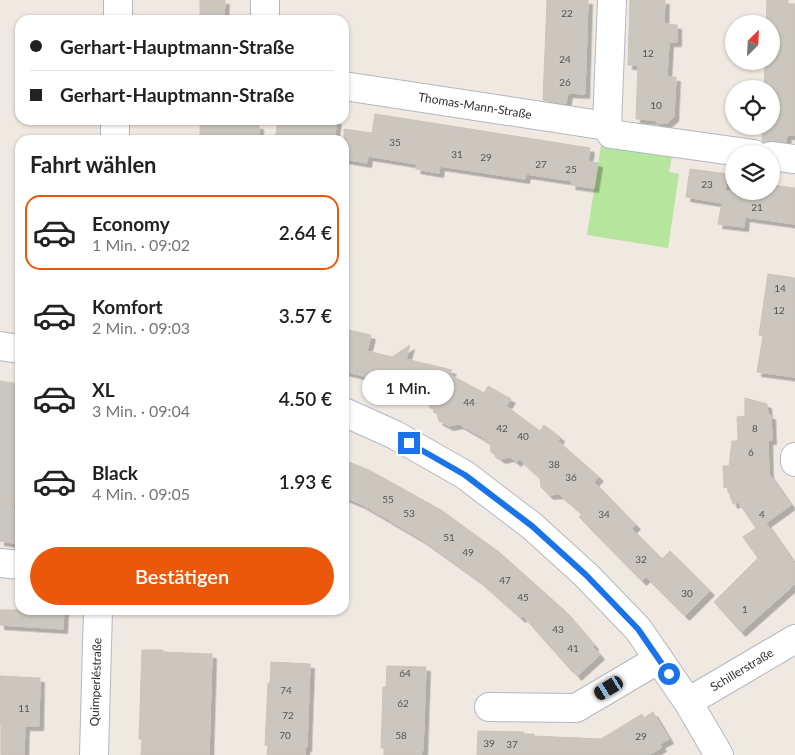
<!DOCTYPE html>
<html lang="de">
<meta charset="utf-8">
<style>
:root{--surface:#fff;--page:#f6f6f6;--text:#222;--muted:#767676;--line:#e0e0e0;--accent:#ea580c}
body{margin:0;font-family:Lato,sans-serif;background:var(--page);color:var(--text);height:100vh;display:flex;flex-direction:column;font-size:19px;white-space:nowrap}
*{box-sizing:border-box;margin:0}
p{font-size:16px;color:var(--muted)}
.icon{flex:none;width:28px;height:28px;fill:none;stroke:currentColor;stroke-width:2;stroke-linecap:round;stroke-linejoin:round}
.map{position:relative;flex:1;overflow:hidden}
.panel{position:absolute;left:15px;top:135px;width:334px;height:480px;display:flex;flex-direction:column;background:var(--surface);border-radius:15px;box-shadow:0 1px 4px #0004}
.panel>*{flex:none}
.guide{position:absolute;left:15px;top:15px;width:334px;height:110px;border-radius:15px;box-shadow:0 1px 4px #0004;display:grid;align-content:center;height:110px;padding:0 15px;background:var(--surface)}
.needle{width:32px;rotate:24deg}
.buttons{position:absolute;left:725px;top:15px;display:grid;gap:10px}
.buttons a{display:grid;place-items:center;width:55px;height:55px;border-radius:50%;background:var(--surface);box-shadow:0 1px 4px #0004;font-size:25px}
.end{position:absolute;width:22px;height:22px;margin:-11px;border:6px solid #1a73e8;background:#fff;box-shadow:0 0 0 2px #fff}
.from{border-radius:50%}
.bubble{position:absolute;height:35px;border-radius:18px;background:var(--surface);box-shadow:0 1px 4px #0004;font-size:16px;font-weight:600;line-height:35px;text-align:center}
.car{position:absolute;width:15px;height:30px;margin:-15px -8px;border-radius:6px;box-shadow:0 0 4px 1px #0007;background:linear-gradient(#222 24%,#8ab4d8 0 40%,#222 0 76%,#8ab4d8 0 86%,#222 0)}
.guide b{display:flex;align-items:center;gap:18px;height:48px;font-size:19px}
.guide b+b{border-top:1px solid var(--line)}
.guide i{width:12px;height:12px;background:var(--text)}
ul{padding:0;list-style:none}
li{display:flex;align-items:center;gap:15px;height:75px;margin:0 10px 8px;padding:0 5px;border:2px solid transparent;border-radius:15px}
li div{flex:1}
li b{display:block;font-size:19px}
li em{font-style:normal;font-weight:600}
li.on{border-color:var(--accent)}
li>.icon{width:45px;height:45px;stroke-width:1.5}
h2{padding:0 15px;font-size:22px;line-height:60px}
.button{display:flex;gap:10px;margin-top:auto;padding:10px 15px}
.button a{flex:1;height:58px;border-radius:30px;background:var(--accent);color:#fff;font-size:20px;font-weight:600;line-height:58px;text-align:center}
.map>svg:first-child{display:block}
.green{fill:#b6e59e}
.building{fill:#cbc7bf;stroke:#cbc5ba;filter:url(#shadow)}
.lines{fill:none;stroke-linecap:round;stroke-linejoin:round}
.minor-casing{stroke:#b4b7c1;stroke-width:30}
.minor{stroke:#fff;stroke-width:28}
.route{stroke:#1a73e8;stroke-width:6}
.labels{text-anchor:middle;stroke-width:4;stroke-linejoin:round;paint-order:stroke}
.number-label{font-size:10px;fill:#555452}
.street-label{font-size:12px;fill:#2e2e2e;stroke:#fff}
</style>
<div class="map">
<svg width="795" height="755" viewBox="0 0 795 755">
<defs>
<filter id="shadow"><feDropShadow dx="4.5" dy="4.5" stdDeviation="0" flood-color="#0004"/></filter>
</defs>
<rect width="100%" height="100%" fill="#efe9e1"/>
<path class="green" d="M601,145L672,156L669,172L679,174L668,248L587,235Z"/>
<path class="building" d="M200,0H225L224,18H200Z
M547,0H588L585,94L568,93L566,104L543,100Z
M630,0H665L664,24L677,25V42H669L667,77H676L674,117L667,123H658L654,120L636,119L638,65H628Z
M767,0H788V4H795V135H787L786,142L772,140L764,142L762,141L763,126H771V89H764L765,61H771V24H766Z
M375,114L590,148L588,161L598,163L594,188L571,185L572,181L526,174L525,179L440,166L439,173L416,169L417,164L368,156L367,163L344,159V129L372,133Z
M278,120H337L334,140H275Z
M200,122L259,125V140H200Z
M690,169L728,174L725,191H771V185L795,188V224L745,217L744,227L718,224L722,203L686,197Z
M768,274L795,278V377L757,372L763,336L759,335Z
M344,329L371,335L367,351L392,357L410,345L406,359L452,370L449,374L484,393L488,386L511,399L506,406L540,431L544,425L560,437L558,441L599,477L594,482L636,525L632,529L662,559L670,551L710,591L685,616L646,577L642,581L579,517L582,514L559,494L549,495L541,487L540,478L519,459L517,462L510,457L501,459L491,452L490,443L480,436L459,424L449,426L439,421L436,411L429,407L433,400L383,388L367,398L371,378L344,371Z
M0,381L20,384V475L18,476L13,509L20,510V544L0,541Z
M745,398L767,404L768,415H771L772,440H768L769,474L791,505L766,523L795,564V584L741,632L714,602L758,558L743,537L756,528L738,502L733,504L727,487L724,488L723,466H729L732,441H738L737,417L745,416Z
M344,460L369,470L441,510L499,552L565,611L594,645L593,647L600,655L577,676L570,667L569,668L523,616L521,618L477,579L421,539L361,504L344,497Z
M0,610H64L63,629L0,625Z
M142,650H163V652L212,654L209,755H141L142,739H139Z
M271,662L310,664L307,747L305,748V755H267L268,745H265L266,725L268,683H270Z
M387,666L426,667L423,751H422L421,755H384V748H381L383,687H386Z
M0,676L40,678L39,726H25L24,755H1V725H0Z
M653,712L669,739L660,744L662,747L649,755H477L478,731L524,732V734H534V736L601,739L642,714L644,718Z"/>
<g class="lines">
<g class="minor-casing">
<path id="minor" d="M612,0L607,126L611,134L754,154
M118,20V0
M265,20V0
M344,86L607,126
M115,140V120
M771,156L795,159
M0,346L20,349
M344,412L395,435L465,475L532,526L586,575L638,629L688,702L719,755
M795,457V462
M0,563L20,565
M688,702L795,639
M489,707L576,708L659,659
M94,755L98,610"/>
</g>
<use href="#minor" class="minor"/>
</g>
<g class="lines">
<path class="route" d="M409,443L465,475L532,526L586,575L638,629L669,674"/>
</g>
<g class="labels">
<g class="number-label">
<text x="567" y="17">22</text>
<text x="648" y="57">12</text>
<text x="565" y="63">24</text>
<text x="565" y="86">26</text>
<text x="656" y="109">10</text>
<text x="395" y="146">35</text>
<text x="457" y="158">31</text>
<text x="486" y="161">29</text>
<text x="541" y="168">27</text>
<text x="571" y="173">25</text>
<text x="707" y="188">23</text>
<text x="757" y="211">21</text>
<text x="780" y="292">14</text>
<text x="779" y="314">12</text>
<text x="469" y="406">44</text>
<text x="502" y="432">42</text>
<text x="755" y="432">8</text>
<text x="523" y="440">40</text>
<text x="751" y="456">6</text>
<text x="554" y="468">38</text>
<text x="571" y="481">36</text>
<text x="388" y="503">55</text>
<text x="409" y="517">53</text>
<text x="604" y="518">34</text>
<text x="762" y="518">4</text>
<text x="449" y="541">51</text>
<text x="468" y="556">49</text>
<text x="641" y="563">32</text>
<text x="505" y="584">47</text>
<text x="687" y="597">30</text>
<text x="523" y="601">45</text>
<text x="745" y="613">1</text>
<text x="558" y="633">43</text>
<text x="573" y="652">41</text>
<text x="405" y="677">64</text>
<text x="286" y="694">74</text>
<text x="403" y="707">62</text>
<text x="24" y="712">11</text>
<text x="288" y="719">72</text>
<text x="285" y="739">70</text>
<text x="401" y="739">58</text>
<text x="641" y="740">29</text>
<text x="489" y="747">39</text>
<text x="512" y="748">37</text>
</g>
<g class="street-label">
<text transform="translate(475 106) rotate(9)" y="4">Thomas-Mann-Straße</text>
<text transform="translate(742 670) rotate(-31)" y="4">Schillerstraße</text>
<text transform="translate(96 682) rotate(-88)" y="4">Quimperléstraße</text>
</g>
</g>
</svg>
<div class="buttons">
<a><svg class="needle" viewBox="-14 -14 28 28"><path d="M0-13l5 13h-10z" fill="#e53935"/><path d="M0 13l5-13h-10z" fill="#767676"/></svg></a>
<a><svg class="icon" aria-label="locate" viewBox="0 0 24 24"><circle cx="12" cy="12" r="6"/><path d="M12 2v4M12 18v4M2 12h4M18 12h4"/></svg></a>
<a><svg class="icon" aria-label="layers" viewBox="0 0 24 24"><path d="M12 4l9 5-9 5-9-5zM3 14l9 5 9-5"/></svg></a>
</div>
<i class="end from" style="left:669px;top:674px"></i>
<i class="end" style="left:409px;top:443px"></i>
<div class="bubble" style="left:362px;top:370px;width:92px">1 Min.</div>
<i class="car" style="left:609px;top:688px;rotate:239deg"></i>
<div class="guide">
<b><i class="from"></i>Gerhart-Hauptmann-Straße</b>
<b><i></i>Gerhart-Hauptmann-Straße</b>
</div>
<section class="panel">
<h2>Fahrt wählen</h2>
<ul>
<li class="on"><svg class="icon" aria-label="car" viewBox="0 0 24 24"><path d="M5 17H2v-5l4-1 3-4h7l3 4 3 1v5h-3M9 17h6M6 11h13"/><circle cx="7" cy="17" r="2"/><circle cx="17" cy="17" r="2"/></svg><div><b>Economy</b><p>1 Min. · 09:02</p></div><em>2.64 €</em></li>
<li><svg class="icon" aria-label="car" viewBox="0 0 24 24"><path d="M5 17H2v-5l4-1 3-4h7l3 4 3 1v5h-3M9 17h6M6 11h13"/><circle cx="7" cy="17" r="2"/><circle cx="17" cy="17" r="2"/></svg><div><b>Komfort</b><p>2 Min. · 09:03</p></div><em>3.57 €</em></li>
<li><svg class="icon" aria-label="car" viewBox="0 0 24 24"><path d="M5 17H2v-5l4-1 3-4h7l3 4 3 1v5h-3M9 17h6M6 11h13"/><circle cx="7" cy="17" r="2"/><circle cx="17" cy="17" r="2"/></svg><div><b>XL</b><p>3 Min. · 09:04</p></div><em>4.50 €</em></li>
<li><svg class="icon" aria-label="car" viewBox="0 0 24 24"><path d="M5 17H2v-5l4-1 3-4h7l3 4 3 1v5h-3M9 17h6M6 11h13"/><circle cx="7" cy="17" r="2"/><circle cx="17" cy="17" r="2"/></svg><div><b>Black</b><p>4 Min. · 09:05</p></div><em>1.93 €</em></li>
</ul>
<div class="button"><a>Bestätigen</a></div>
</section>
</div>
